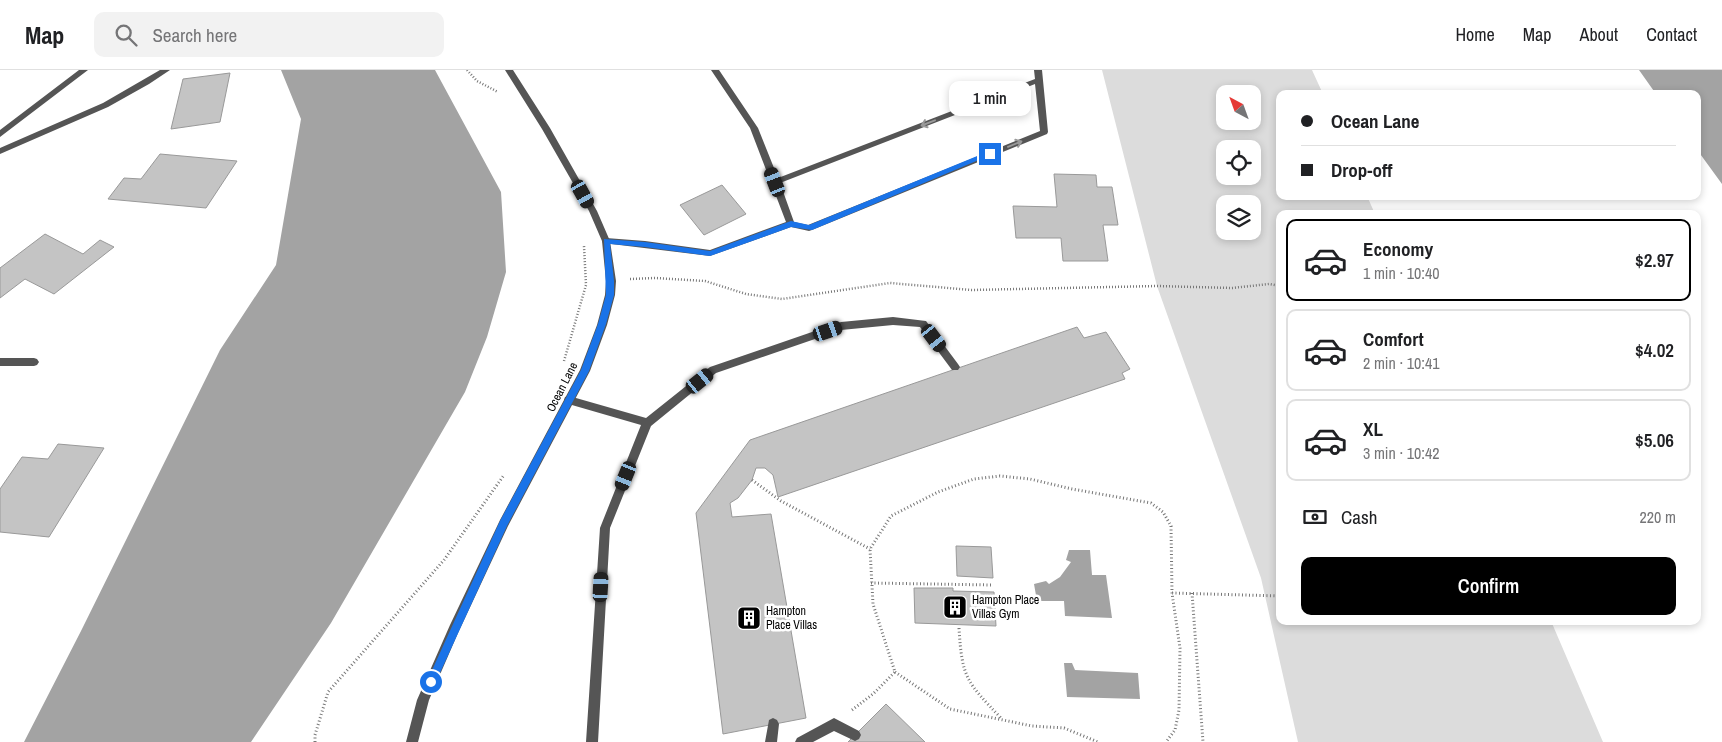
<!DOCTYPE html>
<meta charset="utf-8">
<style>
:root{--surface:#fff;--page:#f2f2f2;--text:#202124;--muted:#757577;--line:#e0e0e0;--accent:#000}
body{margin:0;font-family:"Archivo Narrow",sans-serif;background:var(--page);color:var(--text);height:100vh;display:flex;flex-direction:column;font-size:19px;white-space:nowrap}
*{box-sizing:border-box;margin:0}
p{font-size:16px;color:var(--muted)}
.icon{flex:none;width:28px;height:28px;fill:none;stroke:currentColor;stroke-width:2;stroke-linecap:round;stroke-linejoin:round}
.map{position:relative;flex:1;overflow:hidden}
.details{position:absolute;left:1276px;top:140px;width:425px;height:415px;display:flex;flex-direction:column;background:var(--surface);border-radius:10px;box-shadow:0 2px 8px #0003}
.details>*{flex:none}
.top-card{position:absolute;left:1276px;top:20px;width:425px;height:110px;border-radius:10px;box-shadow:0 2px 8px #0003;display:grid;align-content:center;height:110px;padding:0 25px;background:var(--surface)}
.needle{width:32px;rotate:319deg}
.controls{position:absolute;left:1216px;top:15px;display:grid;gap:10px}
.controls a{display:grid;place-items:center;width:45px;height:45px;border-radius:10px;background:var(--surface);box-shadow:0 2px 8px #0003;font-size:25px}
.end{position:absolute;width:22px;height:22px;margin:-11px;border:6px solid #1a73e8;background:#fff;box-shadow:0 0 0 2px #fff}
.from{border-radius:50%}
.bubble{position:absolute;height:35px;border-radius:10px;background:var(--surface);box-shadow:0 2px 8px #0003;font-size:16px;font-weight:600;line-height:35px;text-align:center}
.car{position:absolute;width:15px;height:30px;margin:-15px -8px;border-radius:6px;box-shadow:0 0 4px 1px #0007;background:linear-gradient(#222 24%,#8ab4d8 0 40%,#222 0 76%,#8ab4d8 0 86%,#222 0)}
.top-card b{display:flex;align-items:center;gap:18px;height:48px;font-size:19px}
.top-card b+b{border-top:1px solid var(--line)}
.top-card i{width:12px;height:12px;background:var(--text)}
ul{padding:9px 0 0;list-style:none}
li{display:flex;align-items:center;gap:15px;height:82px;margin:0 10px 8px;padding:0 15px;border:2px solid var(--line);border-radius:10px}
li div{flex:1}
li b{display:block;font-size:19px}
li em{font-style:normal;font-weight:600}
li.current{border-color:var(--accent)}
li>.icon{width:45px;height:45px;stroke-width:1.5}
.pay{display:flex;align-items:center;gap:12px;height:55px;padding:0 25px;font-size:19px}
.pay p{margin-inline-start:auto}
.primary-button{display:flex;gap:10px;margin-top:auto;padding:10px 25px}
.primary-button a{flex:1;height:58px;border-radius:10px;background:var(--accent);color:#fff;font-size:20px;font-weight:600;line-height:58px;text-align:center}
header{display:flex;align-items:center;gap:30px;box-sizing:border-box;height:70px;padding:0 25px;background:var(--surface);border-bottom:1px solid var(--line)}
header strong{font-size:24px}
nav{display:flex;gap:28px;margin-inline-start:auto;font-size:18px}
.search{width:350px;height:45px;background:var(--page);display:flex;align-items:center;gap:12px;box-sizing:border-box;padding:0 18px;border-radius:10px;color:var(--muted);font-size:19px}
.map>svg:first-child{display:block}
.green{fill:#dcdcdc;fill-rule:evenodd}
.water{fill:#a3a3a3}
.building{fill:#c4c4c4;stroke:#999}
.lines{fill:none;stroke-linecap:round;stroke-linejoin:round}
.path-far1{stroke:#777;stroke-width:2.5;stroke-dasharray:1 2;stroke-linecap:butt}
.path{stroke:#777;stroke-width:3;stroke-dasharray:1 2.5;stroke-linecap:butt}
.lane{fill:#555;fill-rule:evenodd}
.street{fill:#555;fill-rule:evenodd}
.oneway{stroke:#999}
.route{fill:#1a73e8}
.labels{text-anchor:middle;stroke-width:5;stroke-linejoin:round;paint-order:stroke}
.street-label{font-size:12px;fill:#000;stroke:#fff}
.poi-label{font-size:12px;fill:#000;stroke:#fff;text-anchor:start}
</style>
<header>
<strong>Map</strong>
<div class="search"><svg class="icon" aria-label="search" viewBox="0 0 24 24"><circle cx="10" cy="10" r="6"/><path d="M15 15l6 6"/></svg>Search here</div>
<nav><a>Home</a><a>Map</a><a>About</a><a>Contact</a></nav>
</header>
<div class="map">
<svg width="1722" height="672" viewBox="0 0 1722 672">
<rect width="100%" height="100%" fill="#fff"/>
<path class="green" d="M1102,0H1312L1323,24H1280V126H1367L1375,144H1280V551H1551L1603,672H1298L1261,508L1157,216ZM1225,24H1252V51H1225ZM1225,79H1252V106H1225ZM1225,134H1252V161H1225Z"/>
<path class="water" d="M281,0H435L501,122L506,202L487,267L465,322L331,553L251,672H24L81,561L220,280L276,195L301,49Z
M1639,0H1722V114L1698,81V24H1656Z
M1069,480H1090L1092,505H1106L1112,548L1065,546L1064,531H1037L1034,514L1046,511L1049,514L1060,507L1071,492L1066,490Z
M1064,593H1072L1075,600L1138,603L1140,629L1067,627Z"/>
<path class="building" d="M230,3L220,52L171,59L183,9Z
M160,84L237,91L206,138L108,129L124,108L141,109Z
M1054,104L1096,105L1097,117H1112L1118,155H1103L1108,191H1063L1061,168H1016L1013,136L1057,137Z
M722,115L746,144L704,165L680,135Z
M45,164L83,184L100,170L114,177L54,224L25,209L0,228V198Z
M1077,257L1084,268L1106,262L1130,299L1122,303L1125,309L778,427L773,405L765,398H756L752,410L738,428L730,433L732,447L771,444L806,648L723,664L696,443L750,370Z
M58,374L104,378L49,467L0,462V419L22,387L48,389Z
M956,476L991,477L993,508L957,506Z
M914,518H953V521L994,522L996,556L915,553Z
M886,634L925,672H848Z"/>
<g class="lines">
<path class="path-far1" d="M467,0L477,11L498,22
M630,209L655,208L705,211L746,224L782,229L890,213L972,220L1157,216L1232,218L1269,214L1280,216
M564,291L586,215L584,176"/>
<path class="path" d="M752,410L781,431L870,479
M871,513L992,515
M1172,523L1280,526
M1192,523L1203,672
M959,558C962,609 967,612 1001,648
M895,602L950,639L1032,656L1064,658L1098,672
M852,640L873,624L895,602L873,534L870,479L891,446L938,422L974,409L1000,406L1030,409L1072,419L1151,433L1163,442L1171,456L1172,523L1180,578L1179,640L1175,660L1166,672
M315,672V665L328,622L444,490L504,405"/>
<path class="lane" d="M160,0H170L149,14L108,37L0,84V78L103,33Z
M711,0H719L758,58L778,108L1035,9L1034,0H1042L1048,62L1047,64L812,160L809,161L791,157L710,186L603,173L602,171L606,168L645,171L710,180L786,152L750,58ZM1035,14L1040,61L808,155L794,152L780,113Z
M893,247L926,251L958,294L960,297L958,300H952L920,257L893,255L841,260L716,303L651,356L610,458L598,672H586L600,458L641,355L565,333L564,330L565,327L569,326L646,348L710,297L841,252Z
M773,648L777,650L779,654L777,672H765L769,650Z
M834,648L859,661L861,665L859,669L855,671L834,661L813,672H795L797,668Z"/>
<path class="street" d="M79,0H88L0,67V60Z
M505,0H513L550,58L597,141L610,171L616,211L615,225L607,255L590,301L508,456L458,563L429,630L418,672H406L417,630L450,555L500,450L580,300L597,255L605,225L606,211L602,171L589,141L542,59Z
M0,288H34L37,289L39,292L37,295L34,296H0Z"/>
</g>
<defs><path id="oneway-shaft" d="M-6 0H5M1.5-3L5.5 0L1.5 3" fill="none" stroke-width="1.6" stroke-linecap="round" stroke-linejoin="round" transform="scale(1.25)"/></defs>
<g class="oneway">
<use href="#oneway-shaft" transform="translate(928 53) rotate(159)"/>
<use href="#oneway-shaft" transform="translate(1015 74) rotate(-22)"/>
</g>
<path class="route" d="M987,82L993,84L812,160L791,157L710,186L645,177L610,174L614,211V225L606,254L589,301L507,456L434,616H428V609L500,451L581,300L598,254L606,225L604,169L645,172L710,181L791,151L809,155Z"/>
<defs>
<g id="building-square" transform="scale(1.25)"><rect x="-9" y="-9" width="18" height="18" rx="4" fill="#000" stroke="#fff"/><path d="M-4-6H4V6H1V3H-1V6H-4ZM-2.5-4.3h1.7v1.8h-1.7ZM.8-4.3h1.7v1.8H.8ZM-2.5-1h1.7V.8h-1.7ZM.8-1h1.7V.8H.8Z" fill="#fff"/></g>
</defs>
<g fill-rule="evenodd">
<use href="#building-square" x="955" y="537"/>
<use href="#building-square" x="749" y="548"/>
</g>
<g class="labels">
<g class="street-label">
<text transform="translate(562 317) rotate(-63)" y="4">Ocean Lane</text>
</g>
<g class="poi-label">
<text x="972" y="534">Hampton Place<tspan x="972" dy="14">Villas Gym</tspan></text>
<text x="766" y="545">Hampton<tspan x="766" dy="14">Place Villas</tspan></text>
</g>
</g>
</svg>
<div class="controls">
<a><svg class="needle" viewBox="-14 -14 28 28"><path d="M0-13l5 13h-10z" fill="#e53935"/><path d="M0 13l5-13h-10z" fill="#757577"/></svg></a>
<a><svg class="icon" aria-label="locate" viewBox="0 0 24 24"><circle cx="12" cy="12" r="6"/><path d="M12 2v4M12 18v4M2 12h4M18 12h4"/></svg></a>
<a><svg class="icon" aria-label="layers" viewBox="0 0 24 24"><path d="M12 4l9 5-9 5-9-5zM3 14l9 5 9-5"/></svg></a>
</div>
<i class="end from" style="left:431px;top:612px"></i>
<i class="end" style="left:990px;top:84px"></i>
<div class="bubble" style="left:949px;top:11px;width:82px">1 min</div>
<i class="car" style="left:775px;top:112px;rotate:339deg"></i>
<i class="car" style="left:583px;top:124px;rotate:151deg"></i>
<i class="car" style="left:828px;top:261px;rotate:71deg"></i>
<i class="car" style="left:934px;top:268px;rotate:143deg"></i>
<i class="car" style="left:700px;top:311px;rotate:51deg"></i>
<i class="car" style="left:626px;top:406px;rotate:202deg"></i>
<i class="car" style="left:601px;top:517px;rotate:3deg"></i>
<div class="top-card">
<b><i class="from"></i>Ocean Lane</b>
<b><i></i>Drop-off</b>
</div>
<section class="details">
<ul>
<li class="current"><svg class="icon" aria-label="car" viewBox="0 0 24 24"><path d="M5 17H2v-5l4-1 3-4h7l3 4 3 1v5h-3M9 17h6M6 11h13"/><circle cx="7" cy="17" r="2"/><circle cx="17" cy="17" r="2"/></svg><div><b>Economy</b><p>1 min · 10:40</p></div><em>$2.97</em></li>
<li><svg class="icon" aria-label="car" viewBox="0 0 24 24"><path d="M5 17H2v-5l4-1 3-4h7l3 4 3 1v5h-3M9 17h6M6 11h13"/><circle cx="7" cy="17" r="2"/><circle cx="17" cy="17" r="2"/></svg><div><b>Comfort</b><p>2 min · 10:41</p></div><em>$4.02</em></li>
<li><svg class="icon" aria-label="car" viewBox="0 0 24 24"><path d="M5 17H2v-5l4-1 3-4h7l3 4 3 1v5h-3M9 17h6M6 11h13"/><circle cx="7" cy="17" r="2"/><circle cx="17" cy="17" r="2"/></svg><div><b>XL</b><p>3 min · 10:42</p></div><em>$5.06</em></li>
</ul>
<div class="pay"><svg class="icon" aria-label="cash" viewBox="0 0 24 24"><path d="M3 7h18v10H3z"/><circle cx="12" cy="12" r="2"/></svg>Cash<p>220 m</p></div>
<div class="primary-button"><a>Confirm</a></div>
</section>
</div>
